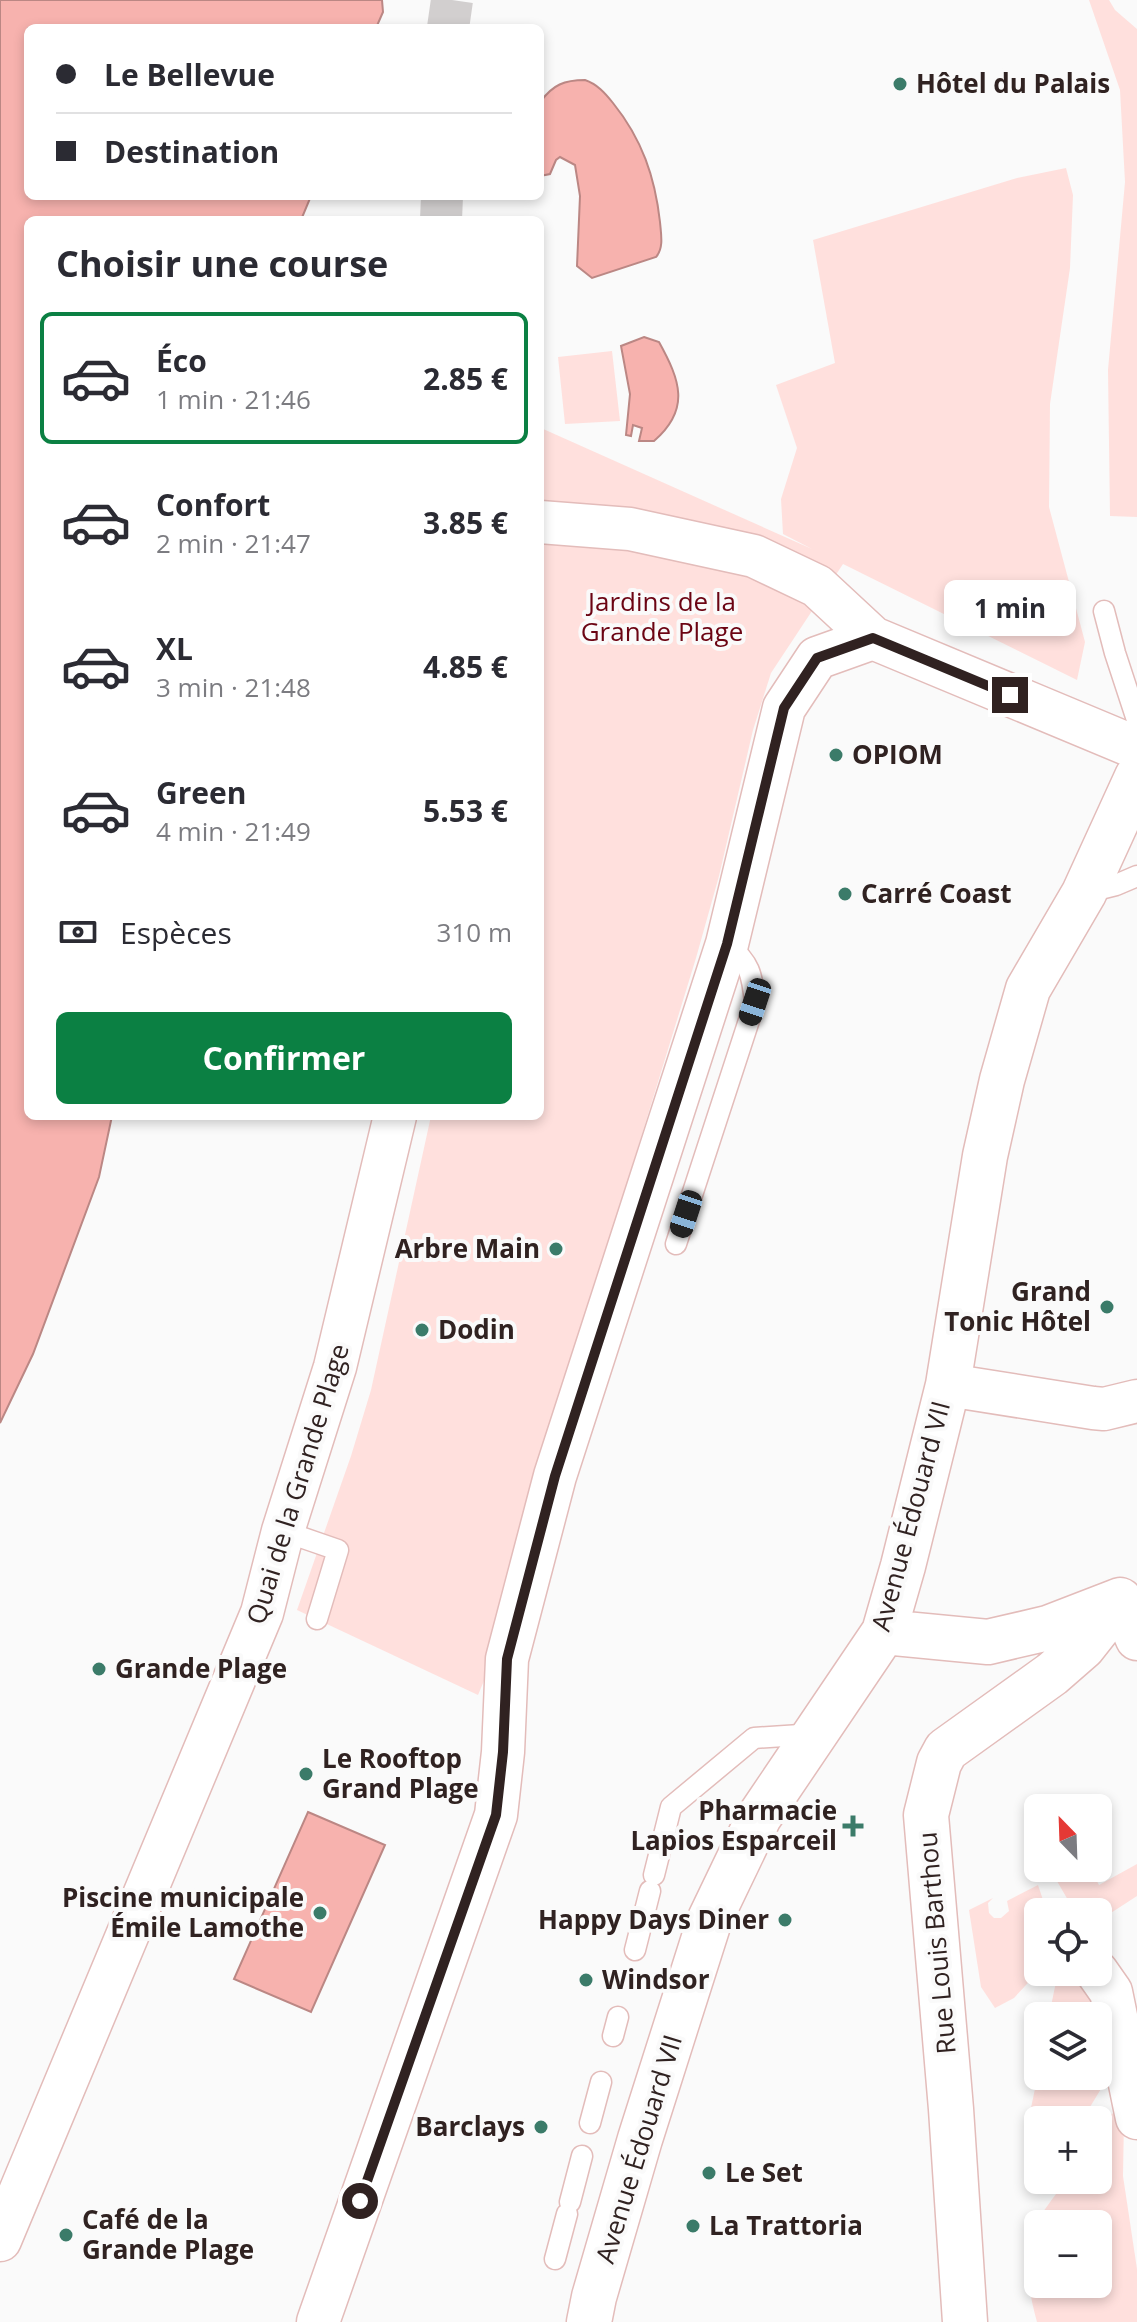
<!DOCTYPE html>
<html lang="fr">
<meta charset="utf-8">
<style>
:root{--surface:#fff;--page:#f7f7f7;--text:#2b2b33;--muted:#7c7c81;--line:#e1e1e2;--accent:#0b8043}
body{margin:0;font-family:"Open Sans",sans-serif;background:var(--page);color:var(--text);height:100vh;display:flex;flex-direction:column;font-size:30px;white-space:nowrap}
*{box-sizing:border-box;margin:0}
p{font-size:26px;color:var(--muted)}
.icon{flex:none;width:44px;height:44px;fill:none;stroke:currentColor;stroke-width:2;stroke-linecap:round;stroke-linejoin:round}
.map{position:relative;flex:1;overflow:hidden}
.side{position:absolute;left:24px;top:216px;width:520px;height:904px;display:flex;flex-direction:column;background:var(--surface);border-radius:12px;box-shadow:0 4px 12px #0003}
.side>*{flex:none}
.banner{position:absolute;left:24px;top:24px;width:520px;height:176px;border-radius:12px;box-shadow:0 4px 12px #0003;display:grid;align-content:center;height:176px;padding:0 32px;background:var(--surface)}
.needle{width:52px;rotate:337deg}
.buttons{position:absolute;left:1024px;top:1794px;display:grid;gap:16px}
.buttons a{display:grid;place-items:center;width:88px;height:88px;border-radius:12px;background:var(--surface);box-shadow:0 4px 12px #0003;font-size:40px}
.end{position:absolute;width:36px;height:36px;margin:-18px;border:10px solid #302221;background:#fff;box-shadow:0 0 0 4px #fff}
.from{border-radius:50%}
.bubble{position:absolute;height:56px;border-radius:12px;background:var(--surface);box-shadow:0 4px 12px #0003;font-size:26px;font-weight:700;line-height:56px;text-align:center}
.car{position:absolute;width:24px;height:48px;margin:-24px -12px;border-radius:10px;box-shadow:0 0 6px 2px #0007;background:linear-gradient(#222 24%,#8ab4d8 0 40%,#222 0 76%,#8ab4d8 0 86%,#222 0)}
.banner b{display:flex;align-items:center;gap:28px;height:76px;font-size:30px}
.banner b+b{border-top:2px solid var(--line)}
.banner i{width:20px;height:20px;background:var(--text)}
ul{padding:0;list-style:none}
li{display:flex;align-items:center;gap:24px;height:132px;margin:0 16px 12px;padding:0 16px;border:4px solid transparent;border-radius:12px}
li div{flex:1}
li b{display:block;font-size:30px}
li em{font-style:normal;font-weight:700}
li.selected{border-color:var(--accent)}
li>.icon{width:72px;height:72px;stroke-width:1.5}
h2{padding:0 32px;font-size:36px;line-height:96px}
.pay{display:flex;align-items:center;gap:20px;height:88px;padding:0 32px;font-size:30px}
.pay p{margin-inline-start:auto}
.primary-button{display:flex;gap:16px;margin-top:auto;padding:16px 32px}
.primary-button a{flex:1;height:92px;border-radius:12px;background:var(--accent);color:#fff;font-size:32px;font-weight:700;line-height:92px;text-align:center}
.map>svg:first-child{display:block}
.green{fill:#ffe0dd;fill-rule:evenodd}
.water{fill:#f7b2ae;stroke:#bb8784;stroke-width:2}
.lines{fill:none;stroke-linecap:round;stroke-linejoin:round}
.street-tunnel{stroke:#d2cfcf;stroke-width:42;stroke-dasharray:42 21;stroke-linecap:butt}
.lane-casing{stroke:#e3bcba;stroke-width:23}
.street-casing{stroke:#e3bcba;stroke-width:45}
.secondary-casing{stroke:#e3bcba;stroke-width:47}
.lane{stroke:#fff;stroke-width:20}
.street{stroke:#fff;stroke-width:42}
.secondary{stroke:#fff;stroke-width:44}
.route{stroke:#302221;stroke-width:10}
.poi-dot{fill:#3b7b69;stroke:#fafafa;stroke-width:3}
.labels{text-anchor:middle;stroke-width:8;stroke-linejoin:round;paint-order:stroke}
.poi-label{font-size:26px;font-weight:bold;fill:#302221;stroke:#fafafa;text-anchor:start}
.park-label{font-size:26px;fill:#6b0413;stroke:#fafafa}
.street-label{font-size:26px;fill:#302221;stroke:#fafafa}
</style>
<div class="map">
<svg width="1137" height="2322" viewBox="0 0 1137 2322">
<rect width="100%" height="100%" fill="#fafafa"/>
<path class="green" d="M1089,0H1109L1115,10L1137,29V517L1110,516L1108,370L1125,182L1120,90Z
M1066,168L1073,195L1070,268L1050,404L1049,507L1085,642L1077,680L843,564L771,673L753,730L719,876L696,958L615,1222L486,1676L478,1695L297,1610L351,1456L371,1390L431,1116H540L541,428L812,549L783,534L781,499L797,448L776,385L835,363L813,240L1017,178Z
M612,351L620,421L565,424L558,357Z
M1137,1864V1896L1100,1920H1098V1912H1075L1054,1876L1068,1868H1090L1099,1885Z
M1038,1885L1047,1912H1038V1972L1014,1998L995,2008L981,1987L969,1910L993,1898L988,1903L989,1913L994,1918H1001L1009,1911L1007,1901Z
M1058,1972H1076L1098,2010L1107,2072L1104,2084L1082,2120H1038L1036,2174L1024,2142L1038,2074V2076H1098V2016H1049Z
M1113,2113L1121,2114L1124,2122L1123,2176L1137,2269V2322H1037C1029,2293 1022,2256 1034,2228C1042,2211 1056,2195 1066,2180H1098C1098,2154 1091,2130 1113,2113ZM1038,2224H1098V2284H1038Z"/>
<path class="water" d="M0,0H382L383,12L376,28H28V196H311L301,220H28V1116H112L99,1177L33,1354L0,1423Z
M585,80C597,84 605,93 613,103C642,139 655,177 660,222C661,234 664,248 656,257L592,278L577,266L580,196L575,165L560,157L556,160L550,174L540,176L541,101C553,85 564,80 585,80Z
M644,337L659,342C680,380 691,409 654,441H639L642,428L633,425L631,436L626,435L630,394L621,346Z
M308,1812L385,1845L311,2012L234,1979Z"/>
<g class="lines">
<path class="street-tunnel" d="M448,28L452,0
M441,220L442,196"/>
<g class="lane-casing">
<path id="lane" d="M1104,611L1115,653L1137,720
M1088,892L1116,885L1137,876
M676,1244L755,1002C752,974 750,963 727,944
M283,1531L338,1550L317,1619
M654,1875L671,1807L754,1738L815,1734
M635,1950L650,1891
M613,2036L618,2017
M590,2123L601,2082
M570,2202L582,2156
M555,2259L567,2214"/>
</g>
<g class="street-casing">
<path id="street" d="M540,522L630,529L754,556L817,586L873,638
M948,1385L1093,1408L1104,1409L1137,1401
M1120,1600L1137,1639
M1097,1972L1111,1992L1137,2118
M0,2240L262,1613L283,1531L335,1367L395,1116
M318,2322L496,1815L503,1752L507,1659L555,1476L727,944L784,708L817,658L873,638L1137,748"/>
</g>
<g class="secondary-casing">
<path id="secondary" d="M884,1632L988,1642L1048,1628L1118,1601
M589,2322L594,2297L640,2139L710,1919L759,1817L884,1632L903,1566L948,1385L985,1156L1002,1080L1028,989L1084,893L1137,777
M965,2322L951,2109L926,1815L939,1763L946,1750L1052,1674L1083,1647L1120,1600"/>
</g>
<use href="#lane" class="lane"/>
<use href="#street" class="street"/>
<use href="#secondary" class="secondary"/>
</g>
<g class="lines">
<path class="route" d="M360,2201L496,1815L503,1752L507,1659L555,1476L727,944L784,708L817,658L873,638L1010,695"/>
</g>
<g class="poi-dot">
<circle cx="900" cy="84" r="8"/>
<circle cx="836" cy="755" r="8"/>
<circle cx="845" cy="894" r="8"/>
<circle cx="556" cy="1249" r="8"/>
<circle cx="1107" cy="1307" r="8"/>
<circle cx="422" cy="1330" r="8"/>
<circle cx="99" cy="1669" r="8"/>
<circle cx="306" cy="1774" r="8"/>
<path d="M849 1814h8v8h8v8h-8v8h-8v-8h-8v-8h8z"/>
<circle cx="320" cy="1913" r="8"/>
<circle cx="785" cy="1920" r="8"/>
<circle cx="586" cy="1980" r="8"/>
<circle cx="541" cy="2127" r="8"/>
<circle cx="709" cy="2173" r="8"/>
<circle cx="693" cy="2226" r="8"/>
<circle cx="66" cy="2235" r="8"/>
</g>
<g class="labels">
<g class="poi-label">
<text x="916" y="93">Hôtel du Palais</text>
<text x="852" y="764">OPIOM</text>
<text x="861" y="903">Carré Coast</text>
<text x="540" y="1258" text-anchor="end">Arbre Main</text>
<text x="1091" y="1301" text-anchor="end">Grand<tspan x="1091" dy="30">Tonic Hôtel</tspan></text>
<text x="438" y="1339">Dodin</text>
<text x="115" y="1678">Grande Plage</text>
<text x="322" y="1768">Le Rooftop<tspan x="322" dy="30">Grand Plage</tspan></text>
<text x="837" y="1820" text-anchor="end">Pharmacie<tspan x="837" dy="30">Lapios Esparceil</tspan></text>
<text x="304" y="1907" text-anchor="end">Piscine municipale<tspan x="304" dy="30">Émile Lamothe</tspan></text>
<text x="769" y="1929" text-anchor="end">Happy Days Diner</text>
<text x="602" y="1989">Windsor</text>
<text x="525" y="2136" text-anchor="end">Barclays</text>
<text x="725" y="2182">Le Set</text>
<text x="82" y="2229">Café de la<tspan x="82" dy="30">Grande Plage</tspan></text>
<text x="709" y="2235">La Trattoria</text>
</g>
<g class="park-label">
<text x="662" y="611">Jardins de la<tspan x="662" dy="30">Grande Plage</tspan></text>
</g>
<g class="street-label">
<text transform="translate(298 1484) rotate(-73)" y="9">Quai de la Grande Plage</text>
<text transform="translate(911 1516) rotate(-75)" y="9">Avenue Édouard VII</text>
<text transform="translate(937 1943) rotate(-95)" y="9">Rue Louis Barthou</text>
<text transform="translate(639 2149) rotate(-73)" y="9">Avenue Édouard VII</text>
</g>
</g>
</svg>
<div class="buttons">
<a><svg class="needle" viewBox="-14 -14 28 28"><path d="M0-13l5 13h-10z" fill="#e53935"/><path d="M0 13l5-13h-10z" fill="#7c7c81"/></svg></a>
<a><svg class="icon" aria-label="locate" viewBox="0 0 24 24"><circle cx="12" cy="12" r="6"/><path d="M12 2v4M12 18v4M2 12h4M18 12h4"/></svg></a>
<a><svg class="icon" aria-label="layers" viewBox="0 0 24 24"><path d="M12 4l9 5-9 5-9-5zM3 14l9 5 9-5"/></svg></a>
<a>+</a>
<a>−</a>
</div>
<i class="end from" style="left:360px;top:2201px"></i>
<i class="end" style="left:1010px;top:695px"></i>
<div class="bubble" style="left:944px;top:580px;width:132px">1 min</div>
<i class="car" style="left:755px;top:1002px;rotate:198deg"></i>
<i class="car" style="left:686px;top:1214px;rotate:198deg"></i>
<div class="banner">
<b><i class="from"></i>Le Bellevue</b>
<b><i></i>Destination</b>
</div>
<section class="side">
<h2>Choisir une course</h2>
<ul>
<li class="selected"><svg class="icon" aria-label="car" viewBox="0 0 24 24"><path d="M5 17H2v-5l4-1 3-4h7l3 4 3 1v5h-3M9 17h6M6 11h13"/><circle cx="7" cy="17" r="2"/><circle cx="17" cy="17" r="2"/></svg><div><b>Éco</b><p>1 min · 21:46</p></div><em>2.85 €</em></li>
<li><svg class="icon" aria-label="car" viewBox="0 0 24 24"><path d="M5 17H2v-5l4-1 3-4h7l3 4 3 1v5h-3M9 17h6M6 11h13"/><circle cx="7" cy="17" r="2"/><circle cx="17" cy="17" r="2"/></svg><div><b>Confort</b><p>2 min · 21:47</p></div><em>3.85 €</em></li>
<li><svg class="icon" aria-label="car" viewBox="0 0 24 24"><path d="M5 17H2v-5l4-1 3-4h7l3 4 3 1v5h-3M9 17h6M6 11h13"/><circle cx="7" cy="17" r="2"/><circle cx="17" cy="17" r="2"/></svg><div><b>XL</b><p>3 min · 21:48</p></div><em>4.85 €</em></li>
<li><svg class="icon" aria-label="car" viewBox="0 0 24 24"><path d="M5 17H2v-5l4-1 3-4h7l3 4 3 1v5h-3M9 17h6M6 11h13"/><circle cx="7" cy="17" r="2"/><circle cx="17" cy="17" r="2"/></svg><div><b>Green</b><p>4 min · 21:49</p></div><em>5.53 €</em></li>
</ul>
<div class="pay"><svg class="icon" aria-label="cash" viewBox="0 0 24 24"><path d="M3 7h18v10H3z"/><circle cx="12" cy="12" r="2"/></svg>Espèces<p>310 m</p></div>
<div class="primary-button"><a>Confirmer</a></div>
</section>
</div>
